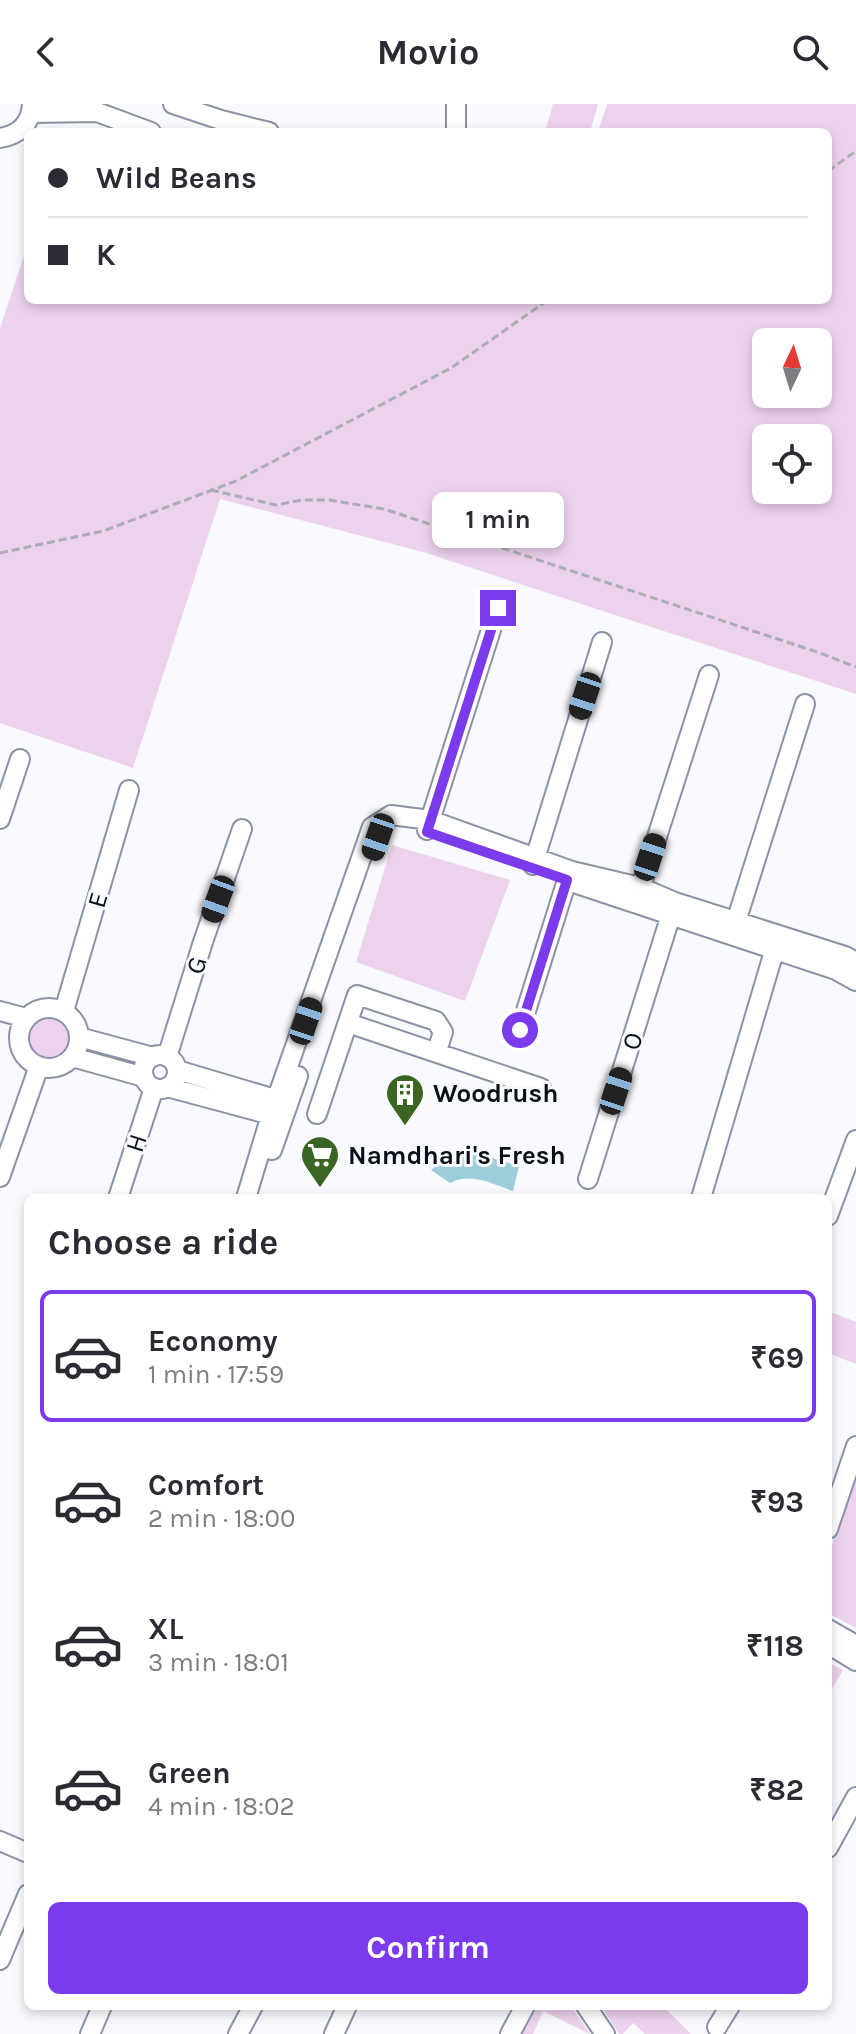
<!DOCTYPE html>
<meta charset="utf-8">
<style>
:root{--surface:#fff;--page:#f2f2f3;--text:#2b2b33;--muted:#7c7c81;--line:#e1e1e2;--accent:#7c3aed}
body{margin:0;font-family:Karla,sans-serif;background:var(--page);color:var(--text);height:100vh;display:flex;flex-direction:column;font-size:30px;white-space:nowrap}
*{box-sizing:border-box;margin:0}
p{font-size:26px;color:var(--muted)}
.icon{flex:none;width:44px;height:44px;fill:none;stroke:currentColor;stroke-width:2;stroke-linecap:round;stroke-linejoin:round}
.map{position:relative;flex:1;overflow:hidden}
.drawer{position:absolute;left:24px;top:1090px;width:808px;height:816px;display:flex;flex-direction:column;background:var(--surface);border-radius:12px;box-shadow:0 4px 12px #0003}
.drawer>*{flex:none}
.banner{position:absolute;left:24px;top:24px;width:808px;height:176px;border-radius:12px;box-shadow:0 4px 12px #0003;display:grid;align-content:center;height:176px;padding:0 24px;background:var(--surface)}
.needle{width:52px;rotate:4deg}
.fabs{position:absolute;left:752px;top:224px;display:grid;gap:16px}
.fabs a{display:grid;place-items:center;width:80px;height:80px;border-radius:12px;background:var(--surface);box-shadow:0 4px 12px #0003;font-size:40px}
.end{position:absolute;width:36px;height:36px;margin:-18px;border:10px solid #7c3aed;background:#fff;box-shadow:0 0 0 4px #fff}
.from{border-radius:50%}
.bubble{position:absolute;height:56px;border-radius:12px;background:var(--surface);box-shadow:0 4px 12px #0003;font-size:26px;font-weight:700;line-height:56px;text-align:center}
.car{position:absolute;width:24px;height:48px;margin:-24px -12px;border-radius:10px;box-shadow:0 0 6px 2px #0007;background:linear-gradient(#222 24%,#8ab4d8 0 40%,#222 0 76%,#8ab4d8 0 86%,#222 0)}
.banner b{display:flex;align-items:center;gap:28px;height:76px;font-size:30px}
.banner b+b{border-top:2px solid var(--line)}
.banner i{width:20px;height:20px;background:var(--text)}
ul{padding:0;list-style:none}
li{display:flex;align-items:center;gap:24px;height:132px;margin:0 16px 12px;padding:0 8px;border:4px solid transparent;border-radius:12px}
li div{flex:1}
li b{display:block;font-size:30px}
li em{font-style:normal;font-weight:700}
li.on{border-color:var(--accent)}
li>.icon{width:72px;height:72px;stroke-width:1.5}
h2{padding:0 24px;font-size:36px;line-height:96px}
.primary-button{display:flex;gap:16px;margin-top:auto;padding:16px 24px}
.primary-button a{flex:1;height:92px;border-radius:12px;background:var(--accent);color:#fff;font-size:32px;font-weight:700;line-height:92px;text-align:center}
header{display:flex;justify-content:space-between;align-items:center;height:104px;padding:0 24px;background:var(--surface);font-size:36px;font-weight:700}
.map>svg:first-child{display:block}
.green{fill:#edd2ed;fill-rule:evenodd}
.water{fill:#9ccddb}
.lines{fill:none;stroke-linecap:round;stroke-linejoin:round}
.minor-casing{stroke:#8b92a7;stroke-width:22}
.path{stroke:#acaeb4;stroke-width:3;stroke-dasharray:8 4;stroke-linecap:butt}
.minor{stroke:#fff;stroke-width:18}
.route{stroke:#7c3aed;stroke-width:10}
.labels{text-anchor:middle;stroke-width:6;stroke-linejoin:round;paint-order:stroke}
.street-label{font-size:26px;fill:#0c0e16;stroke:#f9faff}
.poi-label{font-size:26px;font-weight:bold;fill:#0c0e16;stroke:#f9faff;text-anchor:start}
</style>
<header><svg class="icon" aria-label="back" viewBox="0 0 24 24"><path d="M15 5l-7 7 7 7"/></svg>Movio<svg class="icon" aria-label="search" viewBox="0 0 24 24"><circle cx="10" cy="10" r="6"/><path d="M15 15l6 6"/></svg></header>
<div class="map">
<svg width="856" height="1930" viewBox="0 0 856 1930">
<rect width="100%" height="100%" fill="#f9faff"/>
<path class="green" d="M553,0H598L590,28H545Z
M607,0H856V590L423,448L220,395L133,664L0,619V224L28,140V196H828V28H598ZM766,238H818V290H766ZM818,334V386H766V334Z
M392,741L510,776L465,897L356,858Z
M27 934a22 22 0 1 1 44 0a22 22 0 1 1-44 0Z
M828,1207L856,1218V1260L828,1249Z
M856,1359V1524L828,1509V1456Z
M828,1558L843,1566L828,1592Z
M538,1902H571L590,1930L543,1907L533,1930H522Z
M601,1902H663L691,1930H645L633,1919L623,1930H619Z"/>
<path class="water" d="M466,1046L519,1062L513,1087C492,1080 471,1068 450,1079L431,1066L450,1051Z"/>
<g class="lines">
<g class="minor-casing">
<path id="minor" d="M173,0L221,16L269,28
M31,9L97,8L151,28
M456,28V0
M0,34C19,31 31,20 32,0
M0,715L20,655
M427,726L498,504
M533,761L602,538
M577,780L836,866L856,877
M637,795L709,571
M733,827L805,600
M19 934a30 30 0 1 1 60 0a30 30 0 1 1-60 0Z
M0,907L26,914
M64,907L129,686
M348,919L541,984
M520,926L567,776L572,767
M79,933L153,953
M143 968a17 17 0 1 1 34 0a17 17 0 1 1-34 0Z
M72,953L144,973
M167,953L203,838L242,725
M177,966L285,998
M167,983L271,1011L280,1017
M317,1010L357,891L436,917L443,928L437,947
M272,1046L298,972
M0,1073L39,962
M588,1075L674,801
M118,1094L154,984
M246,1094L271,1011L372,723L391,711L430,716L572,767L640,783L675,798L845,852L856,858
M701,1094L778,834
M828,1112L856,1036
M828,1425L856,1342
M828,1525L856,1541
M828,1540L856,1557
M0,1737L28,1749
M828,1744L856,1693
M0,1856L28,1790
M586,1902L605,1930
M717,1923L730,1902
M90,1930L102,1902
M238,1930L253,1902
M334,1930L347,1902
M510,1930L525,1902"/>
</g>
<path class="path" d="M828,67L856,47
M211,386L276,401L301,396H329L384,405L820,549L856,563
M0,449L103,427L236,377L451,264L548,196"/>
<use href="#minor" class="minor"/>
</g>
<g class="lines">
<path class="route" d="M498,504L427,728L567,776L520,926"/>
</g>
<defs>
<g id="building-pin" transform="scale(2)"><path d="M0 17L-7.5 6A9.5 9.5 0 1 1 7.5 6Z" fill="#3a6522" stroke="#f9faff"/><path d="M-4-6H4V6H1V3H-1V6H-4ZM-2.5-4.3h1.7v1.8h-1.7ZM.8-4.3h1.7v1.8H.8ZM-2.5-1h1.7V.8h-1.7ZM.8-1h1.7V.8H.8Z" fill="#fff"/></g>
<g id="supermarket-pin" transform="scale(2)"><path d="M0 17L-7.5 6A9.5 9.5 0 1 1 7.5 6Z" fill="#3a6522" stroke="#f9faff"/><path d="M-6-5.5h2.5l.6 2H6L4.5 2H-2.5L-4.4-4H-6ZM-1.5 3.2a1.3 1.3 0 1 0 .1 0ZM3 3.2a1.3 1.3 0 1 0 .1 0Z" fill="#fff"/></g>
</defs>
<g fill-rule="evenodd">
<use href="#building-pin" x="405" y="989"/>
<use href="#supermarket-pin" x="320" y="1051"/>
</g>
<g class="labels">
<g class="street-label">
<text transform="translate(97 796) rotate(-74)" y="9">E</text>
<text transform="translate(196 861) rotate(-73)" y="9">G</text>
<text transform="translate(632 937) rotate(-72)" y="9">O</text>
<text transform="translate(136 1039) rotate(-72)" y="9">H</text>
</g>
<g class="poi-label">
<text x="433" y="998">Woodrush</text>
<text x="348" y="1060">Namdhari's Fresh</text>
</g>
</g>
</svg>
<div class="fabs">
<a><svg class="needle" viewBox="-14 -14 28 28"><path d="M0-13l5 13h-10z" fill="#e53935"/><path d="M0 13l5-13h-10z" fill="#7c7c81"/></svg></a>
<a><svg class="icon" aria-label="locate" viewBox="0 0 24 24"><circle cx="12" cy="12" r="6"/><path d="M12 2v4M12 18v4M2 12h4M18 12h4"/></svg></a>
</div>
<i class="end from" style="left:520px;top:926px"></i>
<i class="end" style="left:498px;top:504px"></i>
<div class="bubble" style="left:432px;top:388px;width:132px">1 min</div>
<i class="car" style="left:585px;top:592px;rotate:198deg"></i>
<i class="car" style="left:378px;top:733px;rotate:199deg"></i>
<i class="car" style="left:650px;top:753px;rotate:18deg"></i>
<i class="car" style="left:218px;top:795px;rotate:200deg"></i>
<i class="car" style="left:306px;top:917px;rotate:19deg"></i>
<i class="car" style="left:616px;top:987px;rotate:18deg"></i>
<div class="banner">
<b><i class="from"></i>Wild Beans</b>
<b><i></i>K</b>
</div>
<section class="drawer">
<h2>Choose a ride</h2>
<ul>
<li class="on"><svg class="icon" aria-label="car" viewBox="0 0 24 24"><path d="M5 17H2v-5l4-1 3-4h7l3 4 3 1v5h-3M9 17h6M6 11h13"/><circle cx="7" cy="17" r="2"/><circle cx="17" cy="17" r="2"/></svg><div><b>Economy</b><p>1 min · 17:59</p></div><em>₹69</em></li>
<li><svg class="icon" aria-label="car" viewBox="0 0 24 24"><path d="M5 17H2v-5l4-1 3-4h7l3 4 3 1v5h-3M9 17h6M6 11h13"/><circle cx="7" cy="17" r="2"/><circle cx="17" cy="17" r="2"/></svg><div><b>Comfort</b><p>2 min · 18:00</p></div><em>₹93</em></li>
<li><svg class="icon" aria-label="car" viewBox="0 0 24 24"><path d="M5 17H2v-5l4-1 3-4h7l3 4 3 1v5h-3M9 17h6M6 11h13"/><circle cx="7" cy="17" r="2"/><circle cx="17" cy="17" r="2"/></svg><div><b>XL</b><p>3 min · 18:01</p></div><em>₹118</em></li>
<li><svg class="icon" aria-label="car" viewBox="0 0 24 24"><path d="M5 17H2v-5l4-1 3-4h7l3 4 3 1v5h-3M9 17h6M6 11h13"/><circle cx="7" cy="17" r="2"/><circle cx="17" cy="17" r="2"/></svg><div><b>Green</b><p>4 min · 18:02</p></div><em>₹82</em></li>
</ul>
<div class="primary-button"><a>Confirm</a></div>
</section>
</div>
